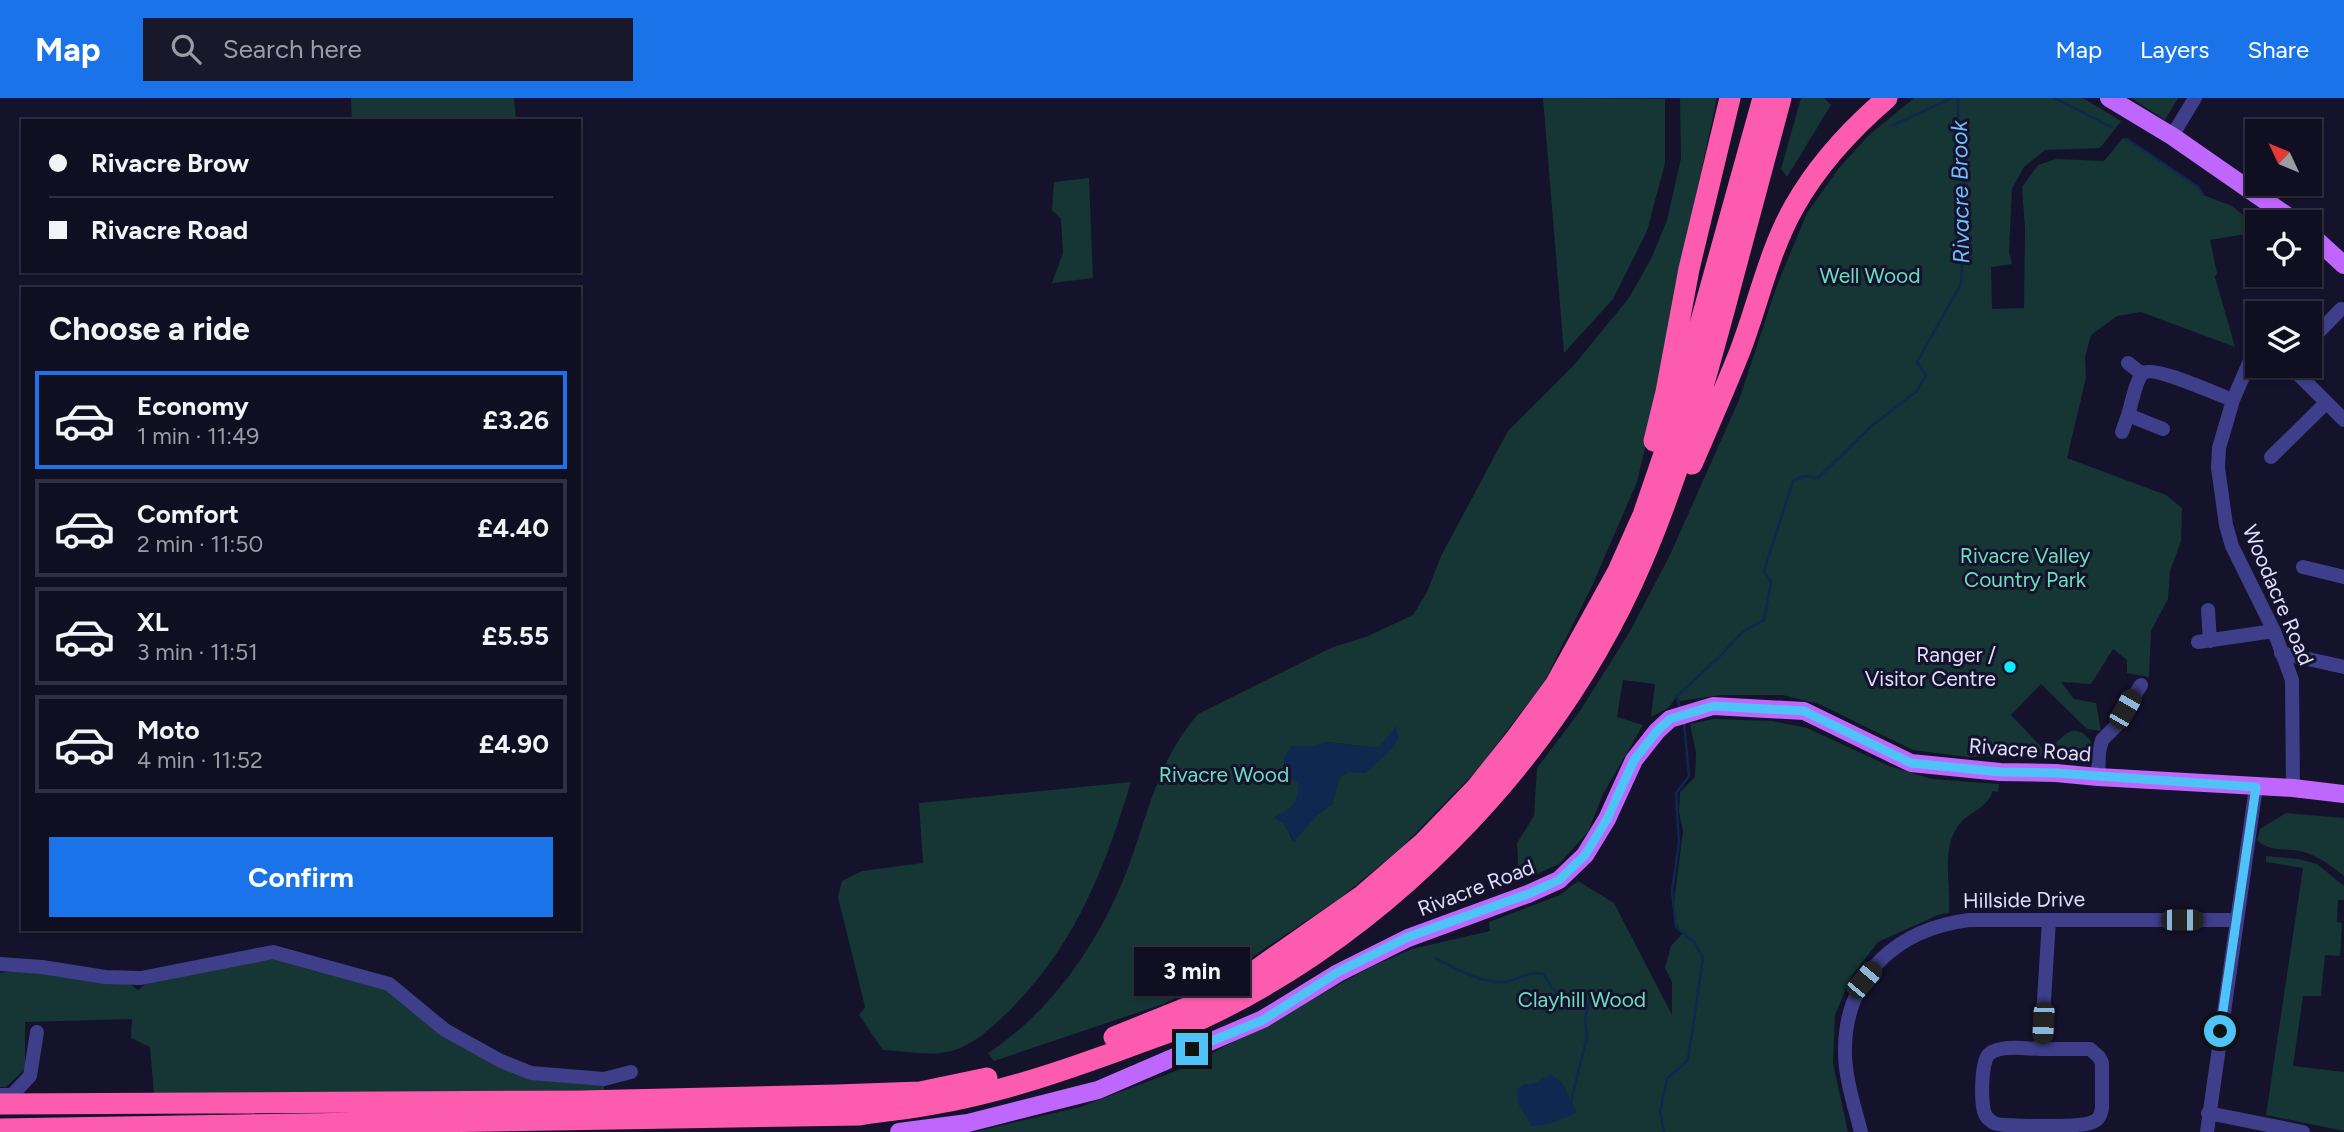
<!DOCTYPE html>
<meta charset="utf-8">
<style>
:root{--surface:#100e21;--page:#19172a;--text:#f1f3f6;--muted:#9c9ca5;--line:#302e3f;--accent:#1a73e8}
body{margin:0;font-family:Figtree,sans-serif;background:var(--page);color:var(--text);height:100vh;display:flex;flex-direction:column;font-size:26px;white-space:nowrap}
*{box-sizing:border-box;margin:0}
p{font-size:23px;color:var(--muted)}
.icon{flex:none;width:38px;height:38px;fill:none;stroke:currentColor;stroke-width:2;stroke-linecap:round;stroke-linejoin:round}
.map{position:relative;flex:1;overflow:hidden}
.sheet{position:absolute;left:21px;top:189px;width:560px;height:644px;display:flex;flex-direction:column;background:var(--surface);border-radius:0px;box-shadow:0 2px 5px #0004,0 0 0 2px var(--line)}
.sheet>*{flex:none}
.banner{position:absolute;left:21px;top:21px;width:560px;height:154px;border-radius:0px;box-shadow:0 2px 5px #0004,0 0 0 2px var(--line);display:grid;align-content:center;height:154px;padding:0 28px;background:var(--surface)}
.needle{width:46px;rotate:314deg}
.tools{position:absolute;left:2245px;top:21px;display:grid;gap:14px}
.tools a{display:grid;place-items:center;width:77px;height:77px;border-radius:0px;background:var(--surface);box-shadow:0 2px 5px #0004,0 0 0 2px var(--line);font-size:35px}
.end{position:absolute;width:32px;height:32px;margin:-16px;border:9px solid #4fc3f7;background:#111;box-shadow:0 0 0 4px #111}
.from{border-radius:50%}
.bubble{position:absolute;height:49px;border-radius:0px;background:var(--surface);box-shadow:0 2px 5px #0004,0 0 0 2px var(--line);font-size:23px;font-weight:700;line-height:49px;text-align:center}
.car{position:absolute;width:21px;height:42px;margin:-21px -10px;border-radius:9px;box-shadow:0 0 5px 2px #0007;background:linear-gradient(#222 24%,#8ab4d8 0 40%,#222 0 76%,#8ab4d8 0 86%,#222 0)}
.banner b{display:flex;align-items:center;gap:24px;height:66px;font-size:26px}
.banner b+b{border-top:2px solid var(--line)}
.banner i{width:18px;height:18px;background:var(--text)}
ul{padding:0;list-style:none}
li{display:flex;align-items:center;gap:21px;height:98px;margin:0 14px 10px;padding:0 14px;border:4px solid var(--line);border-radius:0px}
li div{flex:1}
li b{display:block;font-size:26px}
li em{font-style:normal;font-weight:700}
li.current{border-color:var(--accent)}
li>.icon{width:63px;height:63px;stroke-width:1.5}
h2{padding:0 28px;font-size:32px;line-height:84px}
.action{display:flex;gap:14px;margin-top:auto;padding:14px 28px}
.action a{flex:1;height:80px;border-radius:0px;background:var(--accent);color:#fff;font-size:28px;font-weight:700;line-height:80px;text-align:center}
header{display:flex;align-items:center;gap:42px;box-sizing:border-box;height:98px;padding:0 35px;background:var(--accent);color:#fff}
header strong{font-size:33px}
nav{display:flex;gap:38px;margin-inline-start:auto;font-size:24px}
.search{width:490px;height:63px;background:var(--page);display:flex;align-items:center;gap:18px;box-sizing:border-box;padding:0 24px;border-radius:0px;color:var(--muted);font-size:26px}
.map>svg:first-child{display:block}
.green{fill:#153634;fill-rule:evenodd}
.water{fill:#0e284f}
.lines{fill:none;stroke-linecap:round;stroke-linejoin:round}
.stream{stroke:#0e284f;stroke-width:2.5}
.minor{stroke:#3e3e8a;stroke-width:14}
.major{stroke:#bf66fc;stroke-width:18}
.highway{stroke:#fc5bae;stroke-width:21}
.route{stroke:#4fc3f7;stroke-width:9}
.poi-dot{fill:#0decfb;stroke:#15122c;stroke-width:2.5}
.labels{text-anchor:middle;stroke-width:6;stroke-linejoin:round;paint-order:stroke}
.park-label{font-size:21px;fill:#68dfbd;stroke:#15122c}
.street-label{font-size:21px;fill:#e0ddfe;stroke:#15122c}
.poi-label{font-size:21px;fill:#e0ddfe;stroke:#15122c;text-anchor:end}
.water-label{font-size:23px;font-style:italic;fill:#6dbffd;stroke:#15122c}
</style>
<header>
<strong>Map</strong>
<div class="search"><svg class="icon" aria-label="search" viewBox="0 0 24 24"><circle cx="10" cy="10" r="6"/><path d="M15 15l6 6"/></svg>Search here</div>
<nav><a>Map</a><a>Layers</a><a>Share</a></nav>
</header>
<div class="map">
<svg width="2344" height="1034" viewBox="0 0 2344 1034">
<rect width="100%" height="100%" fill="#15122c"/>
<path class="green" d="M351,0H514L516,23H352Z
M1543,0L1665,1V65L1647,133L1613,201L1564,255Z
M1680,0H1717L1693,111L1665,265L1637,384L1592,488L1544,584L1478,671L1401,750L1339,801L1237,869L1163,906L994,963L988,955C1052,913 1098,846 1126,775C1148,718 1156,665 1198,616L1331,550L1368,538L1413,517L1427,494L1441,458L1508,333L1574,267L1629,200L1652,159L1667,122L1681,60ZM1396,629L1365,674H1348L1339,679L1332,706L1316,718L1293,743L1284,725L1275,720C1280,716 1289,713 1294,708C1304,697 1294,662 1291,648H1316L1327,644L1379,650Z
M1801,0H1824L1831,7L1787,79L1781,71Z
M1914,0H2083L2121,23L2100,50L2045,52L2024,69L2012,91L2009,154L2012,166L1991,169L1992,211L2024,210L2025,131L2022,89L2038,67L2056,61L2104,63L2123,40L2127,41L2198,89L2203,97L2232,108L2257,129V134L2210,142L2217,175L2215,179L2235,249L2141,214L2117,218L2091,237L2085,259L2086,280L2067,360L2166,397L2182,410L2181,443L2170,473L2168,501L2151,533L2149,579L2127,575V562L2113,551L2091,586L2061,584L2074,601L2096,605L2101,633L2087,631L2041,586L2011,617L2046,654C2053,649 2063,635 2072,633C2084,630 2099,648 2091,659C2091,659 2083,665 2082,665L2043,658L1967,659L1913,652L1819,606L1782,597H1722L1679,603L1677,598L1668,610L1651,619L1655,586L1623,582L1617,619L1643,627L1603,696L1588,734L1559,766L1519,784L1517,745L1534,718L1537,670L1580,613L1629,535L1669,459L1739,302L1776,190L1807,115L1839,70L1868,38Z
M2131,0H2178L2165,22Z
M1089,80L1093,180L1052,185L1063,155L1061,121L1052,112L1054,84Z
M1714,621L1772,623L1807,630L1889,668L1932,681L1999,686L1998,694L1993,693C1985,713 1969,713 1958,728C1941,752 1951,787 1949,815L1938,817L1878,844L1851,879L1835,917L1833,965L1848,1034H974L1080,1009L1189,968L1371,869L1412,851L1490,833L1489,824L1560,797L1578,783L1614,805L1672,917V884L1665,870L1671,848L1682,836L1675,822L1674,803L1683,733L1679,714L1680,694L1695,679L1696,655L1690,626Z
M1131,684C1104,772 1076,846 1009,913C991,930 972,949 947,954C927,958 904,953 883,952L859,917L865,909L838,799L842,783L862,773L923,765L919,705Z
M2286,715L2344,720V778C2330,767 2317,757 2300,753C2285,750 2269,754 2257,742L2260,731Z
M2266,758L2298,761L2317,766L2344,788V802H2338L2337,824L2342,825L2340,858L2325,857L2321,898H2303L2293,968L2344,974V1033L2266,1017L2303,770L2266,764Z
M284,859L389,886L501,963L604,981V992L154,996L150,949L131,940L132,921L25,924V971L6,989H0V875L42,869L129,885L138,892L147,885L265,861Z"/>
<path class="water" d="M1396,628L1398,641L1392,651L1365,675L1348,674L1340,679L1332,706L1316,718L1294,744L1284,725L1274,720C1293,708 1298,708 1298,684L1284,679V660L1291,648H1316L1327,644L1379,650Z
M1551,976L1563,986L1577,1015L1549,1026L1532,1028L1518,1005L1517,992L1523,986H1533Z"/>
<g class="lines">
<path class="stream" d="M2054,0L2111,29
M1893,27L1952,0
M2127,41L2198,89L2203,97
M1680,610L1677,598L1717,561L1744,533L1764,522L1771,484L1764,473L1793,383L1804,378L1818,380L1870,329L1916,294L1926,277L1917,264L1961,186L1965,96L1958,35V0
M1435,860C1457,871 1477,884 1502,884C1519,884 1524,872 1544,876C1558,905 1564,897 1592,893L1585,920L1587,939L1571,1003
M1664,1034L1660,1013L1667,981L1688,962L1703,860L1694,844L1676,829L1672,793L1679,745L1676,695L1689,678L1684,624"/>
<path class="minor" d="M2172,38L2195,0
M2310,243L2341,211
M2258,244L2233,302L2219,350L2218,370L2226,427L2232,448L2274,533L2292,582L2293,690
M2128,265L2142,276
M2290,268L2344,322
M2163,331L2128,317C2131,308 2136,281 2143,275C2154,267 2218,297 2233,302
M2122,334L2128,317
M2271,359L2326,305
M2303,469L2344,479
M2208,512L2210,543
M2198,544L2274,533
M2281,555L2344,569
M2098,679L2099,654L2102,642L2116,628L2141,587
M0,866L42,869L105,879L141,880L273,854L389,886L445,932L501,963L531,975L604,981L631,974
M2041,951H2090L2099,959L2102,965V1010C2101,1018 2098,1023 2090,1025C2080,1029 2001,1029 1994,1025C1992,1024 1987,1020 1986,1018C1980,1009 1981,962 1989,956C2001,946 2027,951 2041,951L2049,822
M0,997H12L30,978L37,934
M2208,1015L2303,1034
M1861,1034C1854,1007 1844,977 1845,949C1847,875 1899,831 1969,822H2236
M2207,1034L2256,689"/>
<path class="major" d="M2109,0L2172,38L2296,124
M2310,136L2344,167
M899,1034L968,1025L1098,992L1263,921L1338,875L1408,840L1528,796L1559,782L1585,757L1607,721L1634,662L1657,633L1670,621L1713,608L1804,613L1911,665L2000,674L2056,675L2098,679L2293,690L2344,696"/>
<path class="highway" d="M1654,343L1666,294L1689,171L1730,0
M1692,366C1708,329 1725,291 1740,253C1758,206 1769,153 1794,109C1818,66 1851,31 1887,0
M1114,939L1191,908L1252,875L1363,797L1423,745L1476,690L1516,640L1555,587L1618,473L1643,417L1664,356L1763,0
M0,1006L580,1003L837,997L920,994L987,980
M0,1031L860,1017C884,1013 909,1011 934,1006C1003,994 1069,971 1134,947C1155,939 1177,932 1197,923C1383,837 1546,671 1632,486C1674,395 1701,299 1727,202C1745,135 1763,67 1781,0"/>
</g>
<g class="lines">
<path class="route" d="M1192,951L1263,922L1338,874L1408,839L1528,796L1559,782L1585,757L1607,721L1634,662L1657,633L1670,621L1713,608L1804,613L1911,665L2000,674L2056,675L2256,689L2220,933"/>
</g>
<circle class="poi-dot" cx="2010" cy="569" r="7"/>
<g class="labels">
<g class="park-label">
<text x="1870" y="185">Well Wood</text>
<text x="2025" y="465">Rivacre Valley<tspan x="2025" dy="24">Country Park</tspan></text>
<text x="1224" y="684">Rivacre Wood</text>
<text x="1582" y="909">Clayhill Wood</text>
</g>
<g class="street-label">
<text transform="translate(2278 497) rotate(67)" y="7">Woodacre Road</text>
<text transform="translate(2030 652) rotate(4)" y="7">Rivacre Road</text>
<text transform="translate(1476 790) rotate(-21)" y="7">Rivacre Road</text>
<text transform="translate(2024 802) rotate(-1)" y="7">Hillside Drive</text>
</g>
<g class="poi-label">
<text x="1996" y="564">Ranger /<tspan x="1996" dy="24">Visitor Centre</tspan></text>
</g>
<g class="water-label">
<text transform="translate(1960 94) rotate(-91)" y="8">Rivacre Brook</text>
</g>
</g>
</svg>
<div class="tools">
<a><svg class="needle" viewBox="-14 -14 28 28"><path d="M0-13l5 13h-10z" fill="#e53935"/><path d="M0 13l5-13h-10z" fill="#9c9ca5"/></svg></a>
<a><svg class="icon" aria-label="locate" viewBox="0 0 24 24"><circle cx="12" cy="12" r="6"/><path d="M12 2v4M12 18v4M2 12h4M18 12h4"/></svg></a>
<a><svg class="icon" aria-label="layers" viewBox="0 0 24 24"><path d="M12 4l9 5-9 5-9-5zM3 14l9 5 9-5"/></svg></a>
</div>
<i class="end from" style="left:2220px;top:933px"></i>
<i class="end" style="left:1192px;top:951px"></i>
<div class="bubble" style="left:1134px;top:849px;width:116px">3 min</div>
<i class="car" style="left:2125px;top:611px;rotate:30deg"></i>
<i class="car" style="left:2182px;top:822px;rotate:90deg"></i>
<i class="car" style="left:1864px;top:882px;rotate:40deg"></i>
<i class="car" style="left:2043px;top:925px;rotate:183deg"></i>
<div class="banner">
<b><i class="from"></i>Rivacre Brow</b>
<b><i></i>Rivacre Road</b>
</div>
<section class="sheet">
<h2>Choose a ride</h2>
<ul>
<li class="current"><svg class="icon" aria-label="car" viewBox="0 0 24 24"><path d="M5 17H2v-5l4-1 3-4h7l3 4 3 1v5h-3M9 17h6M6 11h13"/><circle cx="7" cy="17" r="2"/><circle cx="17" cy="17" r="2"/></svg><div><b>Economy</b><p>1 min · 11:49</p></div><em>£3.26</em></li>
<li><svg class="icon" aria-label="car" viewBox="0 0 24 24"><path d="M5 17H2v-5l4-1 3-4h7l3 4 3 1v5h-3M9 17h6M6 11h13"/><circle cx="7" cy="17" r="2"/><circle cx="17" cy="17" r="2"/></svg><div><b>Comfort</b><p>2 min · 11:50</p></div><em>£4.40</em></li>
<li><svg class="icon" aria-label="car" viewBox="0 0 24 24"><path d="M5 17H2v-5l4-1 3-4h7l3 4 3 1v5h-3M9 17h6M6 11h13"/><circle cx="7" cy="17" r="2"/><circle cx="17" cy="17" r="2"/></svg><div><b>XL</b><p>3 min · 11:51</p></div><em>£5.55</em></li>
<li><svg class="icon" aria-label="car" viewBox="0 0 24 24"><path d="M5 17H2v-5l4-1 3-4h7l3 4 3 1v5h-3M9 17h6M6 11h13"/><circle cx="7" cy="17" r="2"/><circle cx="17" cy="17" r="2"/></svg><div><b>Moto</b><p>4 min · 11:52</p></div><em>£4.90</em></li>
</ul>
<div class="action"><a>Confirm</a></div>
</section>
</div>
